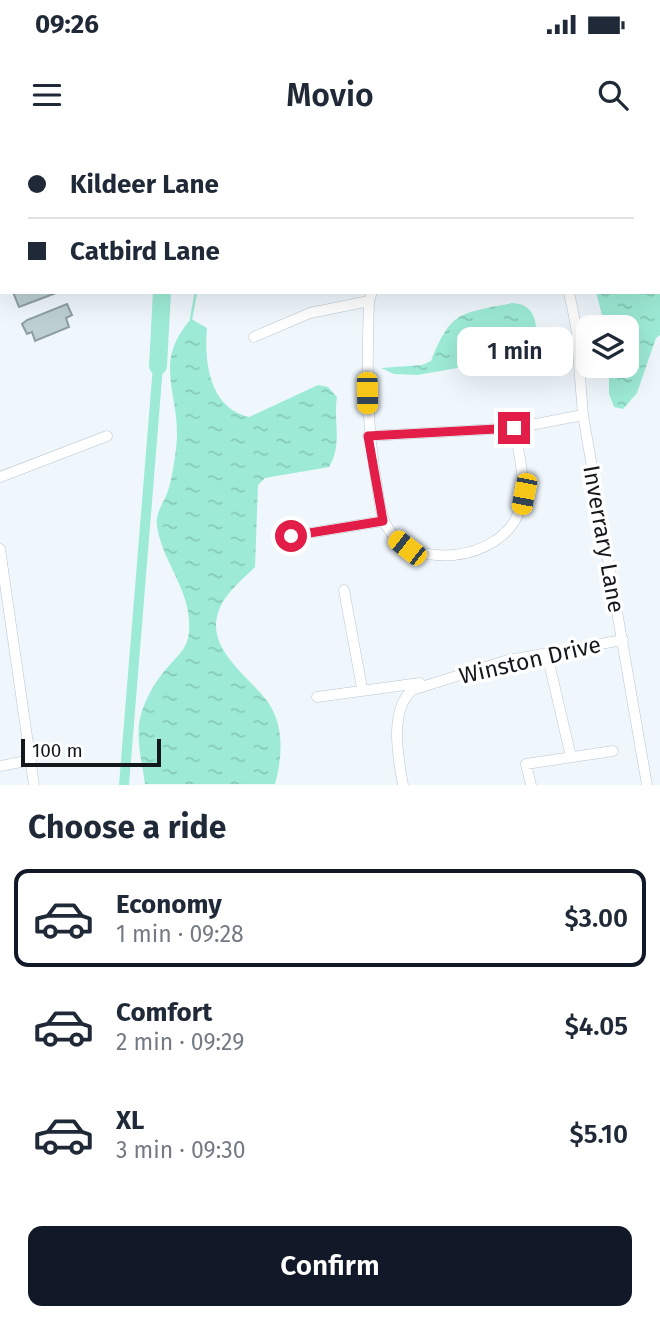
<!DOCTYPE html>
<meta charset="utf-8">
<style>
:root{--surface:#fff;--page:#f6f6f7;--text:#1f2937;--muted:#747a83;--line:#e0e1e3;--accent:#111827}
body{margin:0;font-family:"Fira Sans",sans-serif;background:var(--page);color:var(--text);height:100vh;display:flex;flex-direction:column;font-size:26px;white-space:nowrap}
*{box-sizing:border-box;margin:0}
p{font-size:23px;color:var(--muted)}
.icon{flex:none;width:38px;height:38px;fill:none;stroke:currentColor;stroke-width:2;stroke-linecap:round;stroke-linejoin:round}
.map{position:relative;height:645px;overflow:hidden}
.sheet{display:flex;flex-direction:column;background:var(--surface);flex:1}
.sheet>*{flex:none}
.top-card{position:absolute;left:0px;top:0px;width:662px;height:154px;box-shadow:0 7px 28px #0002;display:grid;align-content:center;height:154px;padding:0 28px;background:var(--surface)}
.controls{position:absolute;left:576px;top:175px;display:grid;gap:14px}
.controls a{display:grid;place-items:center;width:63px;height:63px;border-radius:14px;background:var(--surface);box-shadow:0 7px 28px #0002;font-size:35px}
.scale{position:absolute;left:21px;bottom:18px;width:140px;box-sizing:border-box;padding-left:7px;border:4px solid #14181c;border-top:0;font-size:19px;line-height:24px;white-space:nowrap;color:#14181c;-webkit-text-stroke:5px #fff;paint-order:stroke}
.end{position:absolute;width:32px;height:32px;margin:-16px;border:9px solid #e11d48;background:#fff;box-shadow:0 0 0 4px #fff}
.from{border-radius:50%}
.bubble{position:absolute;height:49px;border-radius:14px;background:var(--surface);box-shadow:0 7px 28px #0002;font-size:23px;font-weight:600;line-height:49px;text-align:center}
.car{position:absolute;width:21px;height:42px;margin:-21px -10px;border-radius:9px;box-shadow:0 0 5px 2px #0007;background:linear-gradient(#f5c518 24%,#345 0 40%,#f5c518 0 76%,#345 0 86%,#f5c518 0)}
.top-card b{display:flex;align-items:center;gap:24px;height:66px;font-size:26px}
.top-card b+b{border-top:2px solid var(--line)}
.top-card i{width:18px;height:18px;background:var(--text)}
ul{padding:0;list-style:none}
li{display:flex;align-items:center;gap:21px;height:98px;margin:0 14px 10px;padding:0 14px;border:4px solid transparent;border-radius:14px}
li div{flex:1}
li b{display:block;font-size:26px}
li em{font-style:normal;font-weight:600}
li.on{border-color:var(--accent)}
li>.icon{width:63px;height:63px;stroke-width:1.5}
h2{padding:0 28px;font-size:32px;line-height:84px}
.primary-button{display:flex;gap:14px;margin-top:auto;padding:14px 28px}
.primary-button a{flex:1;height:80px;border-radius:14px;background:var(--accent);color:#fff;font-size:28px;font-weight:600;line-height:80px;text-align:center}
.status{display:flex;justify-content:space-between;align-items:center;height:49px;padding:0 35px;background:var(--surface);direction:ltr}
.status svg{height:19px;fill:currentColor}
header{display:flex;justify-content:space-between;align-items:center;height:91px;padding:0 28px;background:var(--surface);font-size:32px;font-weight:600}
.map>svg:first-child{display:block}
.water{fill:url(#water-ripples)}
.lines{fill:none;stroke-linecap:round;stroke-linejoin:round}
.stream{stroke:#9debd6;stroke-width:2.5}
.canal{stroke:#9debd6;stroke-width:10}
.river{stroke:#9debd6;stroke-width:18}
.building{fill:#bdcfd2;stroke:#8d9ea1;stroke-width:2}
.minor-casing{stroke:#b9c5d0;stroke-width:11}
.primary-casing{stroke:#6e74ad;stroke-width:18}
.minor{stroke:#fff;stroke-width:10}
.primary{stroke:#c5cafd;stroke-width:16}
.route{stroke:#e11d48;stroke-width:9}
.labels{text-anchor:middle;stroke-width:7;stroke-linejoin:round;paint-order:stroke}
.street-label{font-size:23px;fill:#14181c;stroke:#fff}
</style>
<div class="status"><b>09:26</b><svg viewBox="0 0 49 12"><path d="M0 12V9h3v3zM5 12V6h3v6zM10 12V3h3v9zM15 12V0h3v12zM26 1h20v11H26zM47 4h2v5h-2z"/></svg></div>
<header><svg class="icon" aria-label="menu" viewBox="0 0 24 24"><path d="M4 6h16M4 12h16M4 18h16"/></svg>Movio<svg class="icon" aria-label="search" viewBox="0 0 24 24"><circle cx="10" cy="10" r="6"/><path d="M15 15l6 6"/></svg></header>
<div class="map">
<svg width="660" height="645" viewBox="0 0 660 645">
<defs>
<pattern id="water-ripples" width="26" height="14" patternUnits="userSpaceOnUse" patternTransform="scale(1.75)"><rect width="26" height="14" fill="#9debd6"/><path d="M2 4q2-2 4 0t4 0M15 11q2-2 4 0t4 0" fill="none" stroke="#86c9b7"/></pattern>
</defs>
<rect width="100%" height="100%" fill="#eff7fd"/>
<path class="water" d="M660,117V195L656,198L637,253L623,269L614,267L609,254V226H626V187H605L596,152H660Z
M512,163C537,164 537,185 537,207L522,222L501,228H457L418,235L394,234L381,228L422,225L431,221C452,169 460,174 512,163Z
M191,179L207,188C204,221 209,268 249,277L318,245L328,247L337,257C333,282 343,304 329,327L265,338L258,345L255,427C242,440 223,455 218,473C206,510 251,538 268,562C285,587 282,618 275,644H145C142,621 134,594 142,571C146,559 154,544 162,534C179,512 191,510 189,480C187,446 162,420 157,386C155,372 164,363 168,351C172,338 174,323 176,309C183,256 150,225 191,179Z"/>
<g class="lines">
<path class="stream" d="M191,179L196,152"/>
<path class="canal" d="M124,645L158,226"/>
<path class="river" d="M143,0V2
M158,226L162,152"/>
</g>
<path class="building" d="M13,152H56V153L19,167Z
M67,164L72,175L66,178L69,187L35,201L32,192L27,194L22,184L27,180Z"/>
<g class="lines">
<g class="minor-casing">
<path id="minor" d="M536,0V2
M372,152L369,161C367,224 366,284 377,346C379,358 380,372 385,383C409,433 500,422 519,372C529,348 518,314 515,288
M569,152L576,186L583,275L647,645
M254,197L310,173L369,161
M368,296L515,288L583,275
M0,337L107,296
M291,396L383,381
M0,409L34,645
M344,450L362,548
M547,514L571,617
M317,557L420,543
M0,626L31,620
M403,645C398,618 389,571 412,550L508,520L623,500
M531,645L526,624L613,611"/>
</g>
<g class="primary-casing">
<path id="primary" d="M231,2L234,0
M0,107H2"/>
</g>
<use href="#minor" class="minor"/>
<use href="#primary" class="primary"/>
</g>
<g class="lines">
<path class="route" d="M291,396L383,381L368,296L514,288"/>
</g>
<g class="labels">
<g class="street-label">
<text transform="translate(604 399) rotate(80)" y="8">Inverrary Lane</text>
<text transform="translate(530 520) rotate(-13)" y="8">Winston Drive</text>
</g>
</g>
</svg>
<div class="controls">
<a><svg class="icon" aria-label="layers" viewBox="0 0 24 24"><path d="M12 4l9 5-9 5-9-5zM3 14l9 5 9-5"/></svg></a>
</div>
<div class="scale">100 m</div>
<i class="end from" style="left:291px;top:396px"></i>
<i class="end" style="left:514px;top:288px"></i>
<div class="bubble" style="left:457px;top:187px;width:116px">1 min</div>
<i class="car" style="left:367px;top:253px;rotate:179deg"></i>
<i class="car" style="left:524px;top:354px;rotate:191deg"></i>
<i class="car" style="left:407px;top:408px;rotate:308deg"></i>
<div class="top-card">
<b><i class="from"></i>Kildeer Lane</b>
<b><i></i>Catbird Lane</b>
</div>
</div>
<section class="sheet">
<h2>Choose a ride</h2>
<ul>
<li class="on"><svg class="icon" aria-label="car" viewBox="0 0 24 24"><path d="M5 17H2v-5l4-1 3-4h7l3 4 3 1v5h-3M9 17h6M6 11h13"/><circle cx="7" cy="17" r="2"/><circle cx="17" cy="17" r="2"/></svg><div><b>Economy</b><p>1 min · 09:28</p></div><em>$3.00</em></li>
<li><svg class="icon" aria-label="car" viewBox="0 0 24 24"><path d="M5 17H2v-5l4-1 3-4h7l3 4 3 1v5h-3M9 17h6M6 11h13"/><circle cx="7" cy="17" r="2"/><circle cx="17" cy="17" r="2"/></svg><div><b>Comfort</b><p>2 min · 09:29</p></div><em>$4.05</em></li>
<li><svg class="icon" aria-label="car" viewBox="0 0 24 24"><path d="M5 17H2v-5l4-1 3-4h7l3 4 3 1v5h-3M9 17h6M6 11h13"/><circle cx="7" cy="17" r="2"/><circle cx="17" cy="17" r="2"/></svg><div><b>XL</b><p>3 min · 09:30</p></div><em>$5.10</em></li>
</ul>
<div class="primary-button"><a>Confirm</a></div>
</section>
